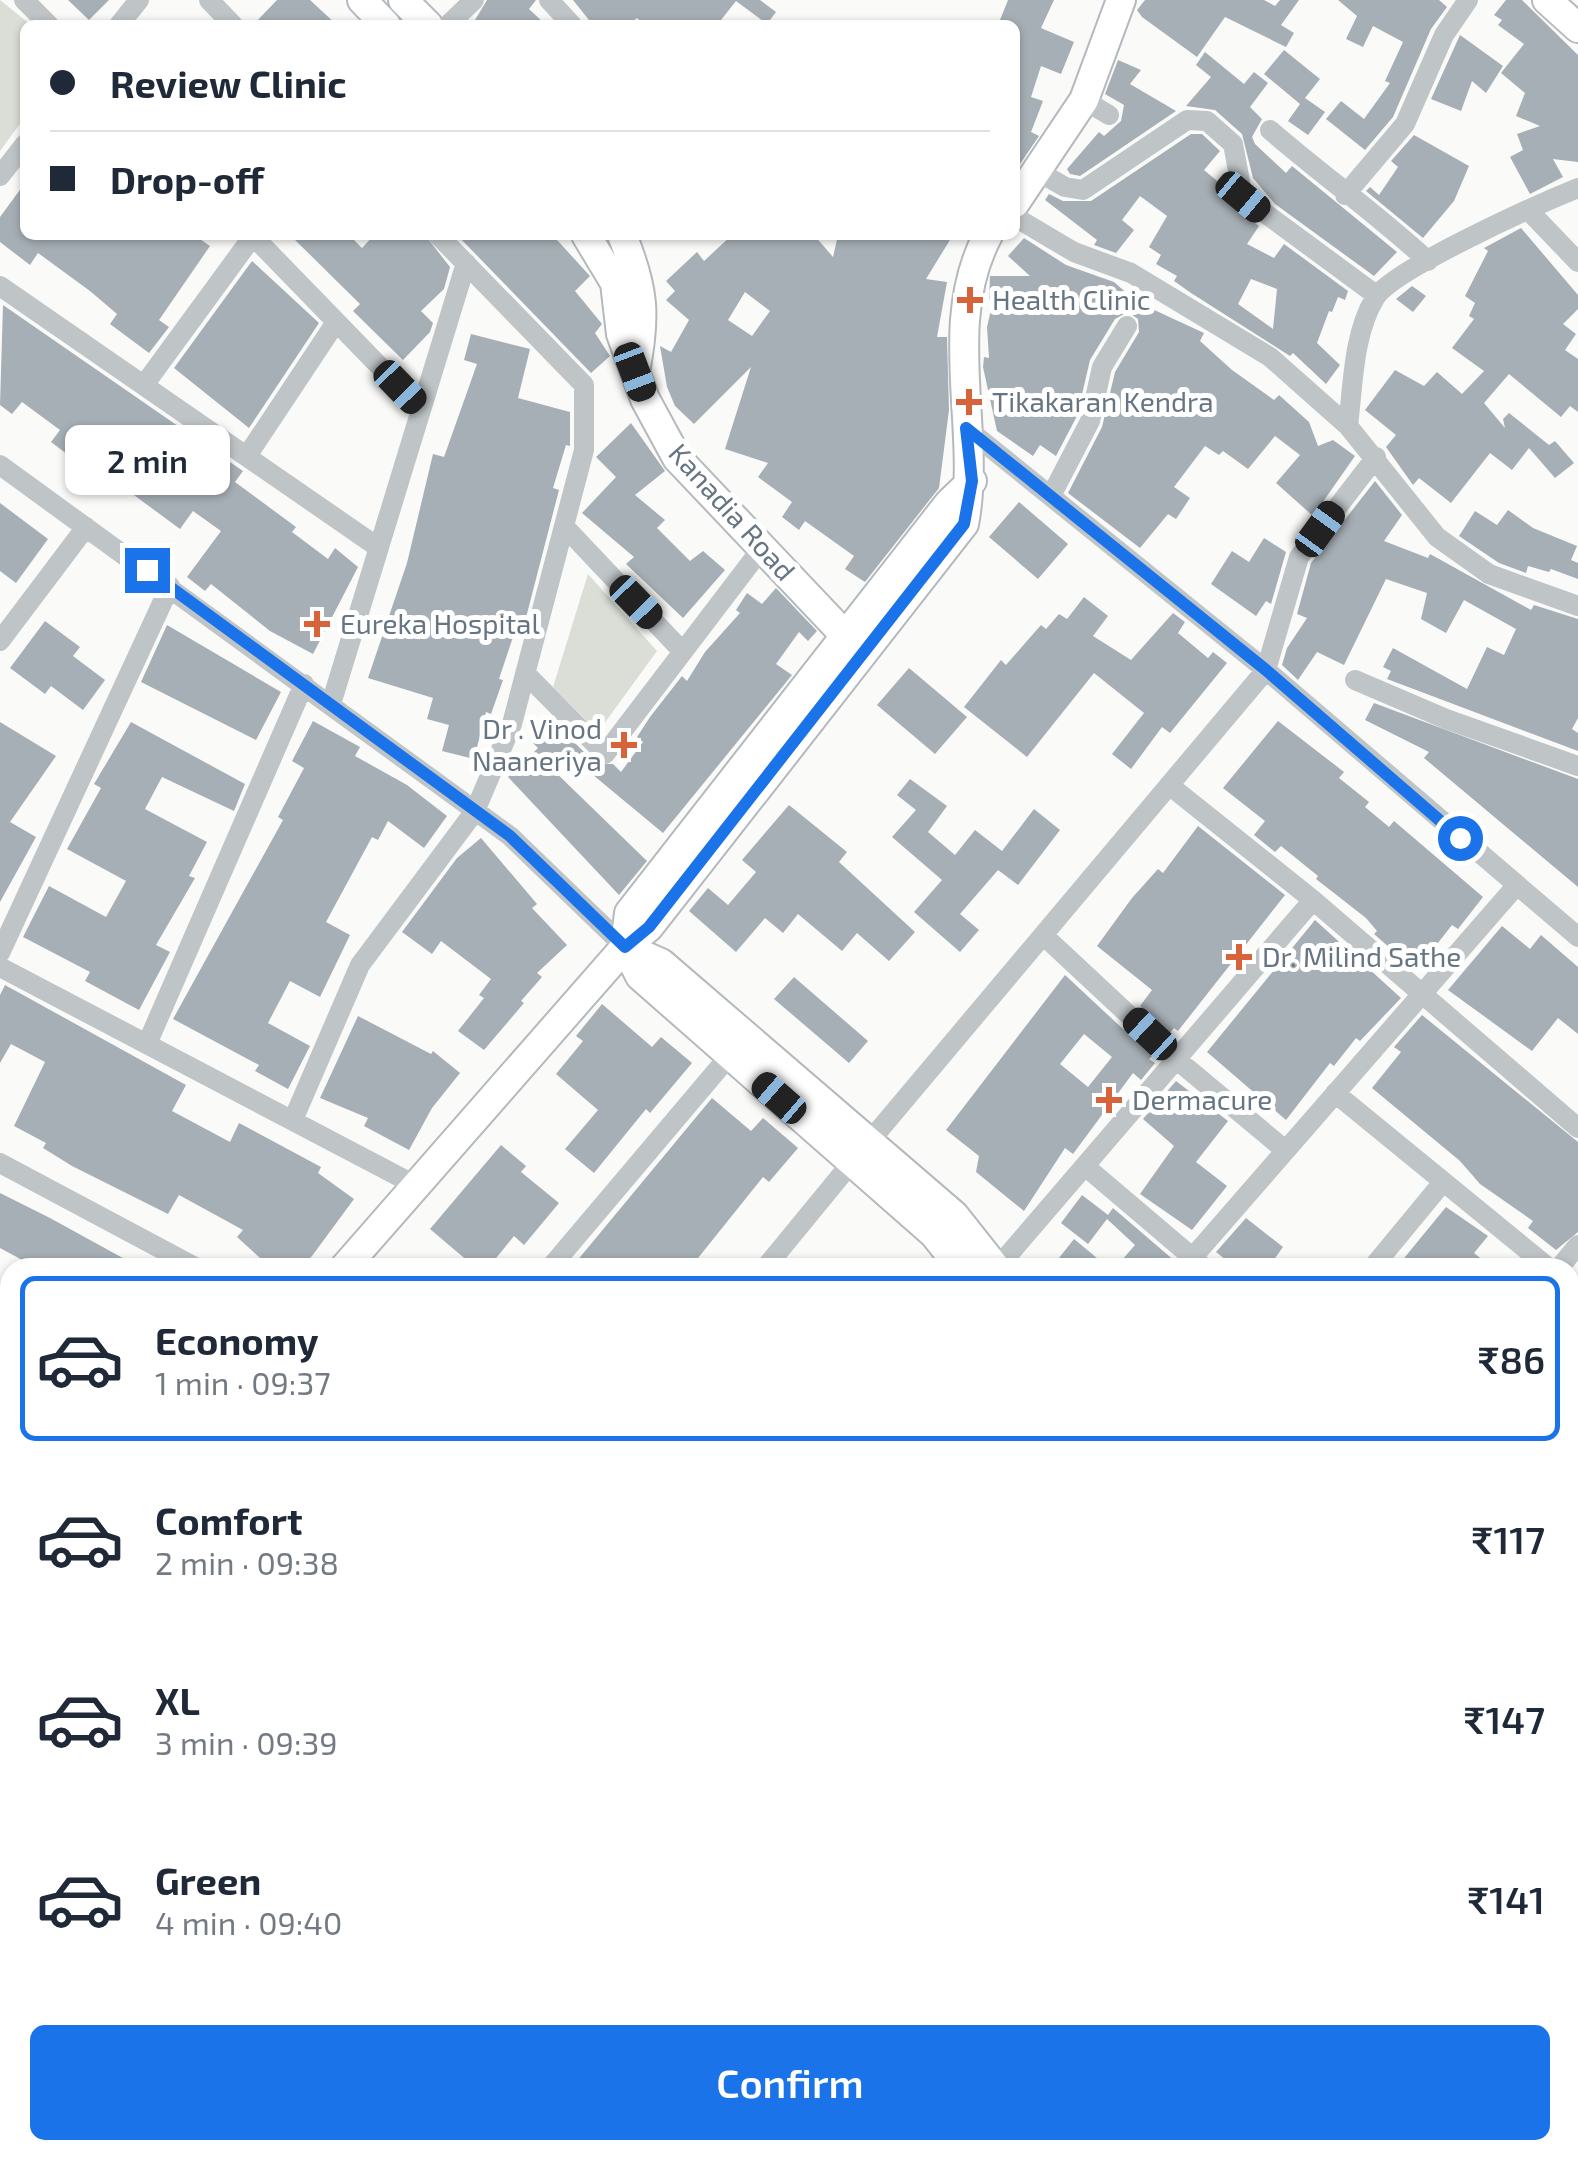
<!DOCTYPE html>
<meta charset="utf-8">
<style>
:root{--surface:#fff;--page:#f2f2f3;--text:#1f2937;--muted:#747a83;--line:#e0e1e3;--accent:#1a73e8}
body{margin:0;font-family:"Exo 2",sans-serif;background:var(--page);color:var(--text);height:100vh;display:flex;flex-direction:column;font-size:38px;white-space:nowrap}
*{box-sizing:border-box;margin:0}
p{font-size:32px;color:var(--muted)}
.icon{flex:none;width:55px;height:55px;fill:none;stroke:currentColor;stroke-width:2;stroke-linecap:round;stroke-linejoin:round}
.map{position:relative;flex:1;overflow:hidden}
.details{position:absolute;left:0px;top:1258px;width:1580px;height:902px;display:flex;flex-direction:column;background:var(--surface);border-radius:30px 30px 0 0;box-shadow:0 2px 8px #0004}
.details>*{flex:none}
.guide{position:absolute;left:20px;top:20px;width:1000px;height:220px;border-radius:15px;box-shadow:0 2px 8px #0004;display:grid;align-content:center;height:220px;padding:0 30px;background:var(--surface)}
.end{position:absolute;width:45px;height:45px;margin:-22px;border:12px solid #1a73e8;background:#fff;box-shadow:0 0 0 5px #fff}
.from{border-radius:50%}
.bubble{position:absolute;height:70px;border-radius:15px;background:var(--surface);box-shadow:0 2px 8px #0004;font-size:32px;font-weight:600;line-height:70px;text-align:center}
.car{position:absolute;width:30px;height:60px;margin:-30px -15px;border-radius:12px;box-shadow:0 0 8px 2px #0007;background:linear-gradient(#222 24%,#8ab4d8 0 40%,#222 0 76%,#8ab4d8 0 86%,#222 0)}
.guide b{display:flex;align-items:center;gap:35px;height:95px;font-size:38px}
.guide b+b{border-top:2px solid var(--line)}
.guide i{width:25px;height:25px;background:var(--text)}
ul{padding:18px 0 0;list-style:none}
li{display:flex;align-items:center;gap:30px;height:165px;margin:0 20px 15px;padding:0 10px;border:5px solid transparent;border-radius:15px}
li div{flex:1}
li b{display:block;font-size:38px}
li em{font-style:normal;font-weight:600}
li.current{border-color:var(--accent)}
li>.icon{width:90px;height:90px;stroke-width:1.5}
.primary-button{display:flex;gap:20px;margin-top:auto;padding:20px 30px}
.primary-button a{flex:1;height:115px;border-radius:15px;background:var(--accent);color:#fff;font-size:40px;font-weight:600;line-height:115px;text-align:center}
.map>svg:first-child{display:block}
.green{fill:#daded7}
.building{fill:#a6afb5;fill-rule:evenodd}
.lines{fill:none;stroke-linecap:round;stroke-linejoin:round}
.secondary-casing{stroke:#b4b9be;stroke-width:32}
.street{stroke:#bfc4c7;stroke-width:20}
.secondary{stroke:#fff;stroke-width:28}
.route{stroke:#1a73e8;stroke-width:12}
.poi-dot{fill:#d7633b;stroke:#fff;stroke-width:4}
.labels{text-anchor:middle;stroke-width:10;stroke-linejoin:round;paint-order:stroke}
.poi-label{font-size:28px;fill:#667581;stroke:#fff;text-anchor:start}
.street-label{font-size:28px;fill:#667581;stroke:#fff}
</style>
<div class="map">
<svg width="1578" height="2159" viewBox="0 0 1578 2159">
<rect width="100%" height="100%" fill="#fafaf8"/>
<path class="green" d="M0,0L31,25H25V117L0,151Z
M588,574L657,651L598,732L553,687Z"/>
<path class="building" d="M68,0H109L89,20Z
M277,0H310L337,25H253Z
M487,0H536L529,9L546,25H472Z
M573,0H760L776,12L767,24L736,1L717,25H645L637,18L628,25H593Z
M1008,0H1054L1041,28L1074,42L1061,74L1041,66L1031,97L1043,101L1031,132L1039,136L1016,170L1015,25H998Z
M1145,0H1264L1275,6L1280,0H1299L1281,25L1294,33L1286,47L1225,17L1197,57L1142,17L1137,10Z
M1338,0H1439L1447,7L1431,29L1393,117L1365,150L1326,119L1341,101L1364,119L1390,83L1385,81L1403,42L1373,26L1363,47L1346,39L1357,16Z
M1506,0H1522L1578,55V162L1553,159L1563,177L1530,194L1510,157L1523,150L1517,134L1540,126L1516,116L1525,93L1501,73L1524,44L1498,25L1502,20L1494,15Z
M1460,35L1503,66L1486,93L1472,81L1461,111L1431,99Z
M1284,50L1320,79L1305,98L1325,112L1308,135L1288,121L1300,104L1264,74Z
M1205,52L1244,84L1254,72L1268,83L1250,107L1262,119L1252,137L1255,144L1286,173L1292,166L1397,252L1374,276L1275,204L1253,178L1242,134L1215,110L1186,106L1211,77L1196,65Z
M1118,60L1141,70L1130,84L1176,111L1080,176L1070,174L1067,169L1099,132L1104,136L1121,121L1124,105L1105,94Z
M1191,134H1202L1220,151L1204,170L1228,190L1235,208L1259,226L1247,244L1274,258L1284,244L1348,291L1345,300L1338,297L1332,312L1329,311L1317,343L1340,365L1326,384L1293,353L1290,356L1191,293L1174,281L1177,276L1156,264L1161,255L1149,247L1167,216L1140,196L1122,220L1134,230L1116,253L1094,245L1097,240L1045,200L1049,194L1063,201H1091ZM1251,279L1277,289L1273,329L1238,304Z
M1414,135L1469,166L1454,201L1423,238L1366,191L1370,187L1379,195L1398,167L1391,161Z
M25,183V235H194L210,246L159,320L169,327L149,353L110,324L117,314L90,291L38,253L30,265L0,242V217Z
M1521,228L1578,295V309L1563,324L1576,334L1565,350L1578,359V412L1570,406L1561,417L1509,374L1484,403L1505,428L1503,419L1509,413L1549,445L1555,441L1574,463L1555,478L1529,448L1512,470L1490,453L1451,503L1419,478L1413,485L1386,447L1396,435L1365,410L1395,370L1424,386L1437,372L1462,394L1484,371L1452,348L1474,319L1469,316L1475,303L1465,296L1488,251L1484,248Z
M290,235H349L362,248L374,235H425L450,267L444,289L421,311L433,323L430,332L403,360L353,311L360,304Z
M457,235H550L558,241L590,276L575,291L602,324L595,333L610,356L591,373Z
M732,235H814L833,257L838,235H953L926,279L947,282L937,337H947L949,410L939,488L865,582L845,569L854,556L805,521L799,530L782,517L792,502L758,477L768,463L725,449L751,367L694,424L675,406L667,387L660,346L671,352L689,320L666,300L675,291L666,281L697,252L704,261ZM745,292L770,311L752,336L728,320Z
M1024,238L1066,265L1114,282L1137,302L1204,333L1200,341L1232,370L1274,400L1279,395L1309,422L1318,446L1333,440L1355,456L1313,516L1276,483L1300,455L1275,436L1248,469L1223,451L1219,455L1205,446L1174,487L1190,498L1176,519L1168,514L1140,548L1068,493L1102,427L1115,372L1139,332L1138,319L1128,312L1115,319L1090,360L1077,416L1056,456L1040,445L1033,456L997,431L983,367L984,357L989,358L987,327L993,301L989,300L990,276H1030L1008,256Z
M252,261L319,323L249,428L174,368Z
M1412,286L1426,296L1413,312L1396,299Z
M3,305L243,471L235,482L296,527L292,532L328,559L335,548L358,567L313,654L270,631L211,584L205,591L187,577L221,531L193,511L180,529L104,473L100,479L51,442L60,430L22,402L12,414L0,405Z
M471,334L530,349L518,398L570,412V446L566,445L553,488L559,490L522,633L515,631L499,679L503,680L491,714L486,712L474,759L442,751L449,725L427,719L433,698L368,678L407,563L433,454L444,457L477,364L464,360Z
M631,423L665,471L635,495L665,520L657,528L690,561L703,551L725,570L683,618L626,564L634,557L582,513L616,477L596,457Z
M1375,481L1402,515L1384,541L1428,558L1430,554L1531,610L1534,605L1578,619V718L1572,729L1578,733V751L1387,679L1391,671L1383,667L1393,648L1467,689L1487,647L1504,655L1516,629L1464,600L1446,633L1421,619L1427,593L1386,579L1344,665L1317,652L1298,680L1282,665L1287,648L1307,618L1297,614L1311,563Z
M1019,502L1068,544L1038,579L989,537Z
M0,503L48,539L16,583L0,571Z
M1508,510L1533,528L1577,546L1571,560L1578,563V579L1551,569L1549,572L1528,566L1526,573L1499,563L1459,536L1475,511L1497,525Z
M1264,538L1286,552L1271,604L1266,601L1256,616L1211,584L1232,551L1249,562Z
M776,588L817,631L808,641L799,632L776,664L792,675L663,833L563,750L549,766L647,861L619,895L508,777L538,748L533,743L554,722L596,764H613L621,772L643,742L637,737L650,717L682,676L687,681L705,652L740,613L736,610L747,593L762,604Z
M1084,597L1108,616L1093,636L1131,660L1173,613L1185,622L1178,633L1208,658L1213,652L1227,663L1170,733L1162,727L1131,769L1112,754L1144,713L1094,673L1027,757L964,707L1001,660L1006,665L1041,625L1046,629L1059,614L1067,619Z
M45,621L80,647L73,656L105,680L83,710L51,686L45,694L10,668Z
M167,625L281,692L256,740L141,682Z
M909,668L967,717L935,754L877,705Z
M1374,703L1578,779V887L1424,758L1429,752L1365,720Z
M313,721L360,747L355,756L407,785L447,816L424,848L388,821L378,840L372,837L326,922L350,935L320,997L290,981L268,1023L310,1046L288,1089L255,1071L259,1065L173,1019L283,820L278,817L304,768L292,761Z
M1278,721L1344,772L1339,778L1369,802L1365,807L1389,827L1394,821L1483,897L1458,929L1452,925L1416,971L1374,934L1377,931L1366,918L1316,879L1318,876L1281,846L1275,852L1254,835L1265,821L1223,788Z
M0,722L56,756L10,822L36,837L0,902Z
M131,722L245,784L234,811L162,777L145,809L207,842L189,876L195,878L156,945L170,952L139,1010L85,981L90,972L23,937L49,886L106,917L126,881L67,849L101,788L94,784Z
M910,779L947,806L928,832L955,855L975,830L1002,851L1034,809L1060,830L1018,885L998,870L960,914L979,930L960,952L914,912L942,880L892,837L916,810L897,795Z
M789,805L847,852L839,862L915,932L889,961L857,933L842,951L798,914L783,933L765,918L736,952L689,911L708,888L728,905L756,872L742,860Z
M1198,826L1285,895L1178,1031L1174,1028L1169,1034L1140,1006L1152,990L1097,946L1132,898L1158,869L1163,873Z
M481,838L537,904L532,908L567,945L537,973L542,977L521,1001L524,1003L484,1050L458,1031L484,998L479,995L491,979L441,941L432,954L402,932L457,858Z
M1315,920L1401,998L1360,1041L1356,1038L1334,1066L1330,1063L1286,1120L1207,1052Z
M1502,926L1530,949L1541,935L1578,967V1034L1558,1018L1532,1051L1448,990Z
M1065,975L1152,1056L1149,1059L1155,1063L1141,1080L1133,1073L1073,1154L1065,1148L1024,1211L976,1172L979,1156L946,1130ZM1084,1034L1112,1057L1088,1087L1060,1064Z
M794,977L868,1041L849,1063L774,999Z
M5,985L186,1085L172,1111L230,1142L239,1123L321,1167L318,1173L354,1199L312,1256L300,1268H271L237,1237L243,1230L179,1195L168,1214L72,1166L43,1148L46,1143L14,1126L45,1062L11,1044L0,1063V995Z
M602,1004L652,1047L661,1037L692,1063L650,1113L646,1109L594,1173L565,1149L598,1110L556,1074L583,1041L576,1036Z
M1422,1015L1578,1142V1232L1556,1250L1528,1228L1533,1221L1480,1184L1460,1161L1372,1088L1401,1052L1394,1047Z
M358,1016L431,1054L433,1051L460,1073L432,1108L409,1150L364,1126L368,1118L320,1098Z
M1176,1081L1228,1121L1196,1162L1227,1186L1192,1230L1140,1194L1174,1146L1143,1119Z
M712,1098L751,1131L763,1118L798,1148L769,1182L763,1177L690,1268H571Z
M501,1145L526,1166L521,1172L559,1203L524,1245L514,1236L488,1268H476L430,1229Z
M0,1193L50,1218L141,1268H37L0,1248Z
M1082,1195L1108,1215L1113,1208L1183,1268H1115L1135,1245L1107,1219L1088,1244L1061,1223Z
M1446,1207L1488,1236L1474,1253L1493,1268H1396Z
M1246,1218L1283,1247L1268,1268H1236L1216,1252Z
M1074,1239L1109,1268H1051Z"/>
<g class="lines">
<g class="secondary-casing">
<path id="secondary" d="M362,0L386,25
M403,0L428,25
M1547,0L1578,28
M1015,203L1084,100L1121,0
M586,235L615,283L621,334L645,399L677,458L859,650
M622,235C644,289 646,315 635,372
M625,947L661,963L954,1215L996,1268
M344,1268L625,947L649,927L964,524C982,430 940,325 988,235
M961,1268L934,1234L640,976L625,947L629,913L949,503L972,481
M0,1411L10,1416
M0,1437L10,1443
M1570,1878L1578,1885
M1570,1912L1578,1919
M0,1913L10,1901
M0,1945L10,1933
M858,2150L869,2159
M905,2150L916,2159"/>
</g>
<path class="street" d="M24,0L49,25
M209,0L233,25
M549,0L572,25
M119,25L139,0
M448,25L474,0
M1084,100L1109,115
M1270,130C1322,175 1377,214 1428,261
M1037,171L1065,187L1083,190L1187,120L1207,121L1233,144L1243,197L1376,295
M0,176L25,144
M1345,195L1405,124L1444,35L1468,0
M1529,211L1578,262
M1015,217L1074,252L1131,273L1270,357L1348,426L1437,537L1489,574L1578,606
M252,235L421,409
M0,286L379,548
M144,385L253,236
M1348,426C1353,386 1353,334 1375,298C1393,269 1541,203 1578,188
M966,428L1266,670L1578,937
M247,456L336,322
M0,465L510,836L625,947
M1051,496L1090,421L1102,367L1127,326
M564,526L683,652
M0,641L86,527
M525,673L605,754L762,548
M1355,680L1446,719L1578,766
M331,704L466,263
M1169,785L1313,900L1578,1128
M1043,935L1176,1059L1285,1150
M0,953L170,586
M0,967L415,1185
M147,1044L304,684
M1335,1093L1549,1268
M293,1120L360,965L475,811L512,724L584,450V385L438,235
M869,1142L1266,670L1299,557L1376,457
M0,1163L197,1268
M1086,1167L1205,1268
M1193,1257L1516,886
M550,1268L730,1055
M765,1268L852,1162
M997,1268L1313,900
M1372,1268L1443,1182
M1559,1268L1578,1245
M1570,1461L1578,1451
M1570,1576L1578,1567
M0,1629L10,1607
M0,1863L10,1869
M1570,2108L1578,2100
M321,2150L335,2159
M38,2159L45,2150
M152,2159L158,2150
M551,2159L558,2150L576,2159
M648,2159L655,2150
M1515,2159L1525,2150"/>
<use href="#secondary" class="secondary"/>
</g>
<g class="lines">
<path class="route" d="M147,570L510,836L625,947L649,927L964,524L972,481L966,428L1266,670L1460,838"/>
</g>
<g class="poi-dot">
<path d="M965 285h10v10h10v10h-10v10h-10v-10h-10v-10h10z"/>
<path d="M964 387h10v10h10v10h-10v10h-10v-10h-10v-10h10z"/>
<path d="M312 609h10v10h10v10h-10v10h-10v-10h-10v-10h10z"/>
<path d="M619 730h10v10h10v10h-10v10h-10v-10h-10v-10h10z"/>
<path d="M1234 942h10v10h10v10h-10v10h-10v-10h-10v-10h10z"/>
<path d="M1104 1085h10v10h10v10h-10v10h-10v-10h-10v-10h10z"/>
</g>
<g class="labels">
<g class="poi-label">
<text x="992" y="310">Health Clinic</text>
<text x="992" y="412">Tikakaran Kendra</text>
<text x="340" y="634">Eureka Hospital</text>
<text x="602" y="739" text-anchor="end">Dr . Vinod<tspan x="602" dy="32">Naaneriya</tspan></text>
<text x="1262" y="967">Dr. Milind Sathe</text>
<text x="1132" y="1110">Dermacure</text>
</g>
<g class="street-label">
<text transform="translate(732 512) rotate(48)" y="10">Kanadia Road</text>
</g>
</g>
</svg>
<i class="end from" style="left:1460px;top:838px"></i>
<i class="end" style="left:147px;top:570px"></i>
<div class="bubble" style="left:65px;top:425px;width:165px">2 min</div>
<i class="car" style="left:1243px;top:197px;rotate:130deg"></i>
<i class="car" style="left:635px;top:372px;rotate:159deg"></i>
<i class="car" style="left:400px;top:387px;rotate:136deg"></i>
<i class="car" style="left:1320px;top:529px;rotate:36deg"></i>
<i class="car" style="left:636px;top:602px;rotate:136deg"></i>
<i class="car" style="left:1150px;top:1034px;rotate:313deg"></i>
<i class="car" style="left:779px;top:1098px;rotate:311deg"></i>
<div class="guide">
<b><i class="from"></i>Review Clinic</b>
<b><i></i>Drop-off</b>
</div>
<section class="details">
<ul>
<li class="current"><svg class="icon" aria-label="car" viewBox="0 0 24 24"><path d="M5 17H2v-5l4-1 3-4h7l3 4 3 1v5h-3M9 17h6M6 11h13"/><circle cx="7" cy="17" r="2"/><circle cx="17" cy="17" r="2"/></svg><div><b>Economy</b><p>1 min · 09:37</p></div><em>₹86</em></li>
<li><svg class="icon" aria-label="car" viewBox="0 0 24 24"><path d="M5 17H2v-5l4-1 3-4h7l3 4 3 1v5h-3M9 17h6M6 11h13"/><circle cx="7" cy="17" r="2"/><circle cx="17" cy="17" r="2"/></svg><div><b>Comfort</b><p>2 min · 09:38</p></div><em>₹117</em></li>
<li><svg class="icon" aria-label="car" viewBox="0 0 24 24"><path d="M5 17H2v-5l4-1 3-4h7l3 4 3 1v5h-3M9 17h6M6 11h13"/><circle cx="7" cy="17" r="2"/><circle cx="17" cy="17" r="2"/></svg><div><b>XL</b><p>3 min · 09:39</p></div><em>₹147</em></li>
<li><svg class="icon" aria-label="car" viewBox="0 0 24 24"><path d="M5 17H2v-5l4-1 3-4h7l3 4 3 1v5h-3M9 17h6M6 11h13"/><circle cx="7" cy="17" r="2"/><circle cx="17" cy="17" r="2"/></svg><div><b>Green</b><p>4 min · 09:40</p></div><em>₹141</em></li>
</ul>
<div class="primary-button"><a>Confirm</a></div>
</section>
</div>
